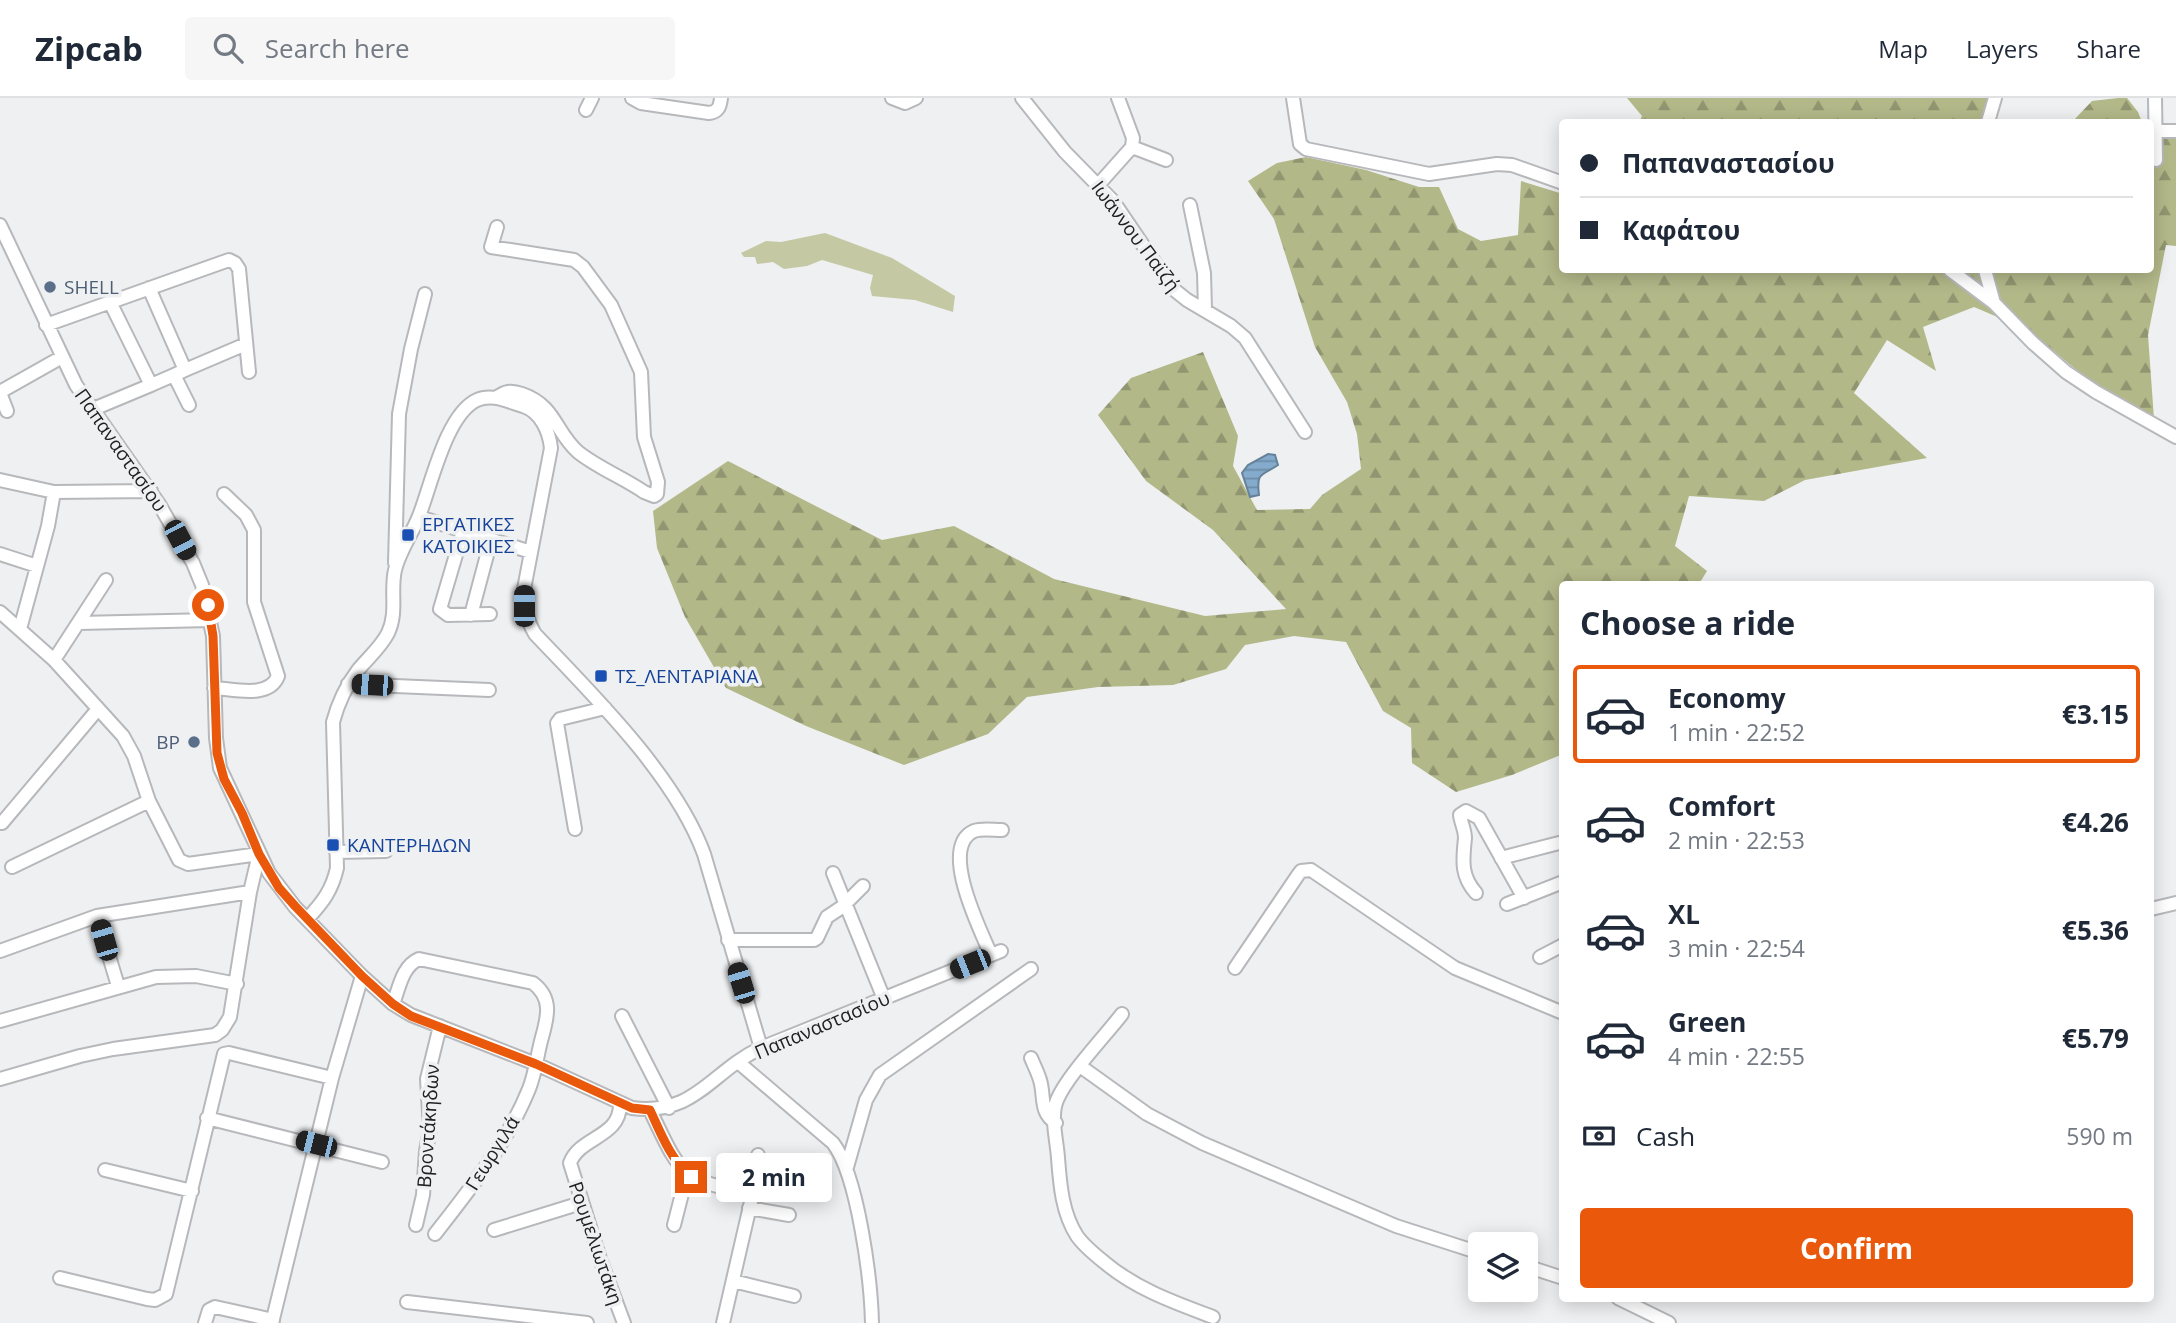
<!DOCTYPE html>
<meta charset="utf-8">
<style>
:root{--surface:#fff;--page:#f6f6f7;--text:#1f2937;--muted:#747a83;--line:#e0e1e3;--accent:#ea580c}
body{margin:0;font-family:"Open Sans",sans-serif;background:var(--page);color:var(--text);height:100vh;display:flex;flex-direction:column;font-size:26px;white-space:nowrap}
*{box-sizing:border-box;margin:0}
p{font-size:23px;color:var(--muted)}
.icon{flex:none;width:38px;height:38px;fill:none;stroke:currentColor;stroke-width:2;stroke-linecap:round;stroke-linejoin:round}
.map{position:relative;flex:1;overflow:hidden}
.details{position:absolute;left:1559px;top:483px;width:595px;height:721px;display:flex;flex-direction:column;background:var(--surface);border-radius:7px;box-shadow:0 4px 18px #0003}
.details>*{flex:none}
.guide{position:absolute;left:1559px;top:21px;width:595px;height:154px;border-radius:7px;box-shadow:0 4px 18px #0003;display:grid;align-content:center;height:154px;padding:0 21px;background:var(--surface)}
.buttons{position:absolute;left:1468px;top:1134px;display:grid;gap:14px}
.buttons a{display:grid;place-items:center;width:70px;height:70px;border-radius:7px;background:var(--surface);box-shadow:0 4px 18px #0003;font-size:35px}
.end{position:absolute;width:32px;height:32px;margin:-16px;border:9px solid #ea580c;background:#fff;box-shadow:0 0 0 4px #fff}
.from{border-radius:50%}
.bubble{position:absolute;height:49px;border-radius:7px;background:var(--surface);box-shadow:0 4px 18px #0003;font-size:23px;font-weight:700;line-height:49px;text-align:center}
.car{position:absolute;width:21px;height:42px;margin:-21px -10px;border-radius:9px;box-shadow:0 0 5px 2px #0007;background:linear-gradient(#222 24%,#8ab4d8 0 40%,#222 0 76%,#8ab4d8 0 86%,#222 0)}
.guide b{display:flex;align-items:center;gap:24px;height:66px;font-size:26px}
.guide b+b{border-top:2px solid var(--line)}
.guide i{width:18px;height:18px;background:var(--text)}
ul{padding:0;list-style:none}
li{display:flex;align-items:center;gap:21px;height:98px;margin:0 14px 10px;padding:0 7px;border:4px solid transparent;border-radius:7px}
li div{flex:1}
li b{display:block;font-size:26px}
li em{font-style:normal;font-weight:700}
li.active{border-color:var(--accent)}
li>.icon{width:63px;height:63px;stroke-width:1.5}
h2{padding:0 21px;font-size:32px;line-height:84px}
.pay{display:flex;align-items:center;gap:18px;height:77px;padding:0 21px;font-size:26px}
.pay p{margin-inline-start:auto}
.cta{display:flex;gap:14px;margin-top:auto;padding:14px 21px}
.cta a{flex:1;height:80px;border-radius:7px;background:var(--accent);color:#fff;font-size:28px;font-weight:700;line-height:80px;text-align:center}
header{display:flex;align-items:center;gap:42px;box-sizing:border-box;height:98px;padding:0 35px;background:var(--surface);border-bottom:2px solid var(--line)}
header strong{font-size:33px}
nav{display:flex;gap:38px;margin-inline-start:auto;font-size:24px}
.search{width:490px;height:63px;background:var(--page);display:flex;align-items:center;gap:18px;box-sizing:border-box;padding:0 24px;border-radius:7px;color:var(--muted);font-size:26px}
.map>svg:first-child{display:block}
.grass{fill:#c4c8a3}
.forest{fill:url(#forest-firs)}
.water{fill:url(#water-rules);stroke:#668299;stroke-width:2}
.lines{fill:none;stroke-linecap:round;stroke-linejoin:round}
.minor-casing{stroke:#b7b8bb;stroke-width:16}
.minor{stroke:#fff;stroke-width:12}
.route{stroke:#ea580c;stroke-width:9}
.service-dot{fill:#5c6f8a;stroke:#eef0f2;stroke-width:2.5}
.transit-dot{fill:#1a4fb4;stroke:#eef0f2;stroke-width:2.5}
.labels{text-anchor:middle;stroke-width:7;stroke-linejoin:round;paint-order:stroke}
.street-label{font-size:19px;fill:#212122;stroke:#eef0f2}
.service-label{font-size:19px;fill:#4e5e75;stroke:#eef0f2;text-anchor:start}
.transit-label{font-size:19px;fill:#164399;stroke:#eef0f2;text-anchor:start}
</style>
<header>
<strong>Zipcab</strong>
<div class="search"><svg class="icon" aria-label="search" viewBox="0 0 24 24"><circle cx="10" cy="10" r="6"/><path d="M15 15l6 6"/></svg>Search here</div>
<nav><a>Map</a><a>Layers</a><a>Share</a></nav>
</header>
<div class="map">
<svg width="2176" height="1225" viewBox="0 0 2176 1225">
<defs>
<pattern id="forest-firs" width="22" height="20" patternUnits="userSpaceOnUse" patternTransform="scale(1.75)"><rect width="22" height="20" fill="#b3b889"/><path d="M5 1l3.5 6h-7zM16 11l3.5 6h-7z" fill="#919570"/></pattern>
<pattern id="water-rules" width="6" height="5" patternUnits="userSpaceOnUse" patternTransform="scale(1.75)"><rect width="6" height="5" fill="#84abcc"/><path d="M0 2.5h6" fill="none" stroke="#6c8ba5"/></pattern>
</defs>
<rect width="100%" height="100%" fill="#eef0f2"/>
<path class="grass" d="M825,135L892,160L955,198L953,214L915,202L872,198L870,190L873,177L822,162L807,168L784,171L773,164L757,166L755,159H744L741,155L766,143L781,144Z"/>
<path class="forest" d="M1627,0H1989L1983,24H1639L1642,18Z
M2118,0H2127L2138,14L2142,24H2072L2092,3Z
M2151,33L2176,38V148L2166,147L2148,237L2154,321L2095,287L2028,232L1974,209L1923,229L1936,273L1887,242L1854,295L1927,360L1805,382L1764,403L1689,398L1675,448L1707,473L1699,486H1563V656L1512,677L1456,694L1412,665L1411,630L1383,613L1346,544L1294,538L1245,547L1226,571L1173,587L1098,589L1027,599L988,636L904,667L806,628L726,590L685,519L657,450L653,413L728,363L882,442L954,428L1054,481L1205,518L1286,511L1213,432L1146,383L1098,317L1131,280L1203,254L1238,338L1233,368L1257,412L1310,411L1322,397L1361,371L1357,336L1347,304L1315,249L1274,121L1248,83L1277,65L1306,59L1366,72L1419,89H1439L1458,131L1481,143L1518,137L1521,83L1563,96V172H2151Z"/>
<path class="water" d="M1268,356L1275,357L1278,367C1262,378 1256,373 1259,397L1250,399L1242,375L1248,367Z"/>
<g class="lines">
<g class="minor-casing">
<path id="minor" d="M632,0L641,5L709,15C718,14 720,9 721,0
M892,0L905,5L916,0
M1022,0L1065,54L1113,103L1172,190L1187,202L1231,228L1245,240L1305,334
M1293,0L1300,46L1306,51L1429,76L1497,66L1512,67L1563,85
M2155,0L2156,62
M586,12L592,0
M1988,24L1995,0
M2155,33H2176
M1132,49L1166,62
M1099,86L1132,49L1133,40L1118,0
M1190,107L1204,175L1205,212
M0,127L76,287L159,406L193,465L202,487L213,538L216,640L220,670L269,775L295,809L362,878L393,906L411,917L536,966L632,1010C696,1018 711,973 761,950L1001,853
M1950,172L1994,205L2033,245L2066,274L2096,294L2176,339
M1985,172L1994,205
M149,190L185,272L174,277L189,307
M110,204L151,287L174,277
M46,227L229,162L235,165L239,171L249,274
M185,272L246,246
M0,294L62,259
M0,295L7,313
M496,300C505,293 511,292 522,296C556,308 555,334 578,354C598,370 624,380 644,394L654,398L657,396L658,384L644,339L641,274L611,207L583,169L574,162L491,149L497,129
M91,312L151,287
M0,382L54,394L151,393
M419,419L531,454
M463,433L440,511L448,517L490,516
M0,456L37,468
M395,465L399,316L411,251L425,196
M0,514L54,562L123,638L134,658L149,703L179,762L188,766L259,756L250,794L230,919L222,932L215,937L113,951L80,958L0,981
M471,517L491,442
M79,525L211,522
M20,531L48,428L54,394
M54,562L106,482
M348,586L489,592
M214,590C234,591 269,601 278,578L254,504V432L246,417L224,396
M2,725L98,611
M575,731L557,625L560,621L605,610
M336,754L386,753
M1501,760L1563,744
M12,769L149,703
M833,775L884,901
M1476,795C1460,777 1463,761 1465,740C1465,732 1461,725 1460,717L1466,713L1479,720L1524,800
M1507,806L1563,784
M2151,811L2176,805
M97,818L118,888
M308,820C323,804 332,792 337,770L333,624C338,605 346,588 358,572C368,560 381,549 388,535C398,514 390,493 395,472C399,454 412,436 419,418C431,388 446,316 477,302C492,295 509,304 523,308C541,314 549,333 551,350L524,491C524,508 526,521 535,536C592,596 675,677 704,756L761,950
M728,842H814L817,840L827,819L842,809L863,788
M0,853L97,818L250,794
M991,857C981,833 938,749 974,733C982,730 993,732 1002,732
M1540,859L1563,847
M1235,870L1298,777L1301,773L1311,772L1455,870L1563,915
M393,906C399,891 402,868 419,861L533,885C554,901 547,921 541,943C537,959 535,976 529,991C507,1045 471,1090 435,1136
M1122,916C1105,938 1067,978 1057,1002C1050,1018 1057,1043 1058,1060C1060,1086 1062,1115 1077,1138C1084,1148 1094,1156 1104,1164C1136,1191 1173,1204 1213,1219
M622,918L669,1010
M0,923L156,879L196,878L237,886
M1031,960C1034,967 1038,975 1040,982C1045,998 1039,1015 1056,1025
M738,964L833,1045C858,1078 871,1182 872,1225
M1080,968L1147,1016L1202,1045L1396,1128L1480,1155
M620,1005C621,1040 580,1038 570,1065L600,1161L624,1225
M650,1012C681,1077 680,1083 753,1095
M207,1020L382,1064
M847,1069L866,1002L880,977L1031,871
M105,1072L192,1093
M749,1110L789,1117
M416,1127L423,1097L426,1053L430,1031L427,981L440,928
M674,1127L687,1076
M494,1132L581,1105
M1526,1168L1563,1180
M60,1180L147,1201L155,1202L166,1196L224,956L229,955L332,980
M733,1183L794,1198
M1618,1200L1669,1225
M407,1204L587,1225
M205,1225L209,1212L215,1209L273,1222
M272,1225L332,980L362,878
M723,1225L753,1095L758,1057"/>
</g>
<use href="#minor" class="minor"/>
</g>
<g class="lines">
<path class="route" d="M208,507L213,538L217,655L224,681L242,715L259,756L279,790L295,808L362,878L393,906L411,918L536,966L632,1010L650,1012C661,1036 671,1062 691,1079"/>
</g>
<g class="service-dot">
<circle cx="50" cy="189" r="7"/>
<circle cx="194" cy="644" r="7"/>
</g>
<g class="transit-dot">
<rect x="401" y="430" width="14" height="14" rx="3.5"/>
<rect x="594" y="571" width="14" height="14" rx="3.5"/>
<rect x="326" y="740" width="14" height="14" rx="3.5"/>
</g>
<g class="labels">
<g class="street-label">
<text transform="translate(1136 138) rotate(53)" y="7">Ιωάννου Παϊζή</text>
<text transform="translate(121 352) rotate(55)" y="7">Παπαναστασίου</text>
<text transform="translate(822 927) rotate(-23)" y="7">Παπαναστασίου</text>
<text transform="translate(428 1028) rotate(-86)" y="7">Βροντάκηδων</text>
<text transform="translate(492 1055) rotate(-58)" y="7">Γεωργιλά</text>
<text transform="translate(596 1145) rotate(71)" y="7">Ρουμελιωτάκη</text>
</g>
<g class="service-label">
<text x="64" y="196">SHELL</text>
<text x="180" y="651" text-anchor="end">BP</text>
</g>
<g class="transit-label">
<text x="422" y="433">ΕΡΓΑΤΙΚΕΣ<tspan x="422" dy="22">ΚΑΤΟΙΚΙΕΣ</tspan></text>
<text x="615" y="585">ΤΣ_ΛΕΝΤΑΡΙΑΝΑ</text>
<text x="347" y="754">ΚΑΝΤΕΡΗΔΩΝ</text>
</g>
</g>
</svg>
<div class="buttons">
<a><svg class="icon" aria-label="layers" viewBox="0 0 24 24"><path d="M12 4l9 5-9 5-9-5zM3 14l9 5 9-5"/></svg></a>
</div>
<i class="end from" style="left:208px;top:507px"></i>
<i class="end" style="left:691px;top:1079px"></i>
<div class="bubble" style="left:716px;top:1055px;width:116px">2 min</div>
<i class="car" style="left:180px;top:442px;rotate:152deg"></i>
<i class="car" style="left:524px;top:508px;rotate:0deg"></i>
<i class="car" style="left:372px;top:587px;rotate:273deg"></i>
<i class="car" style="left:104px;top:842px;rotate:344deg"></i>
<i class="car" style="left:970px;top:866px;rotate:248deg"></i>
<i class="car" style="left:741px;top:885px;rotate:343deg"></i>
<i class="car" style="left:316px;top:1046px;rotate:284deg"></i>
<div class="guide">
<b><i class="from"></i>Παπαναστασίου</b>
<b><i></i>Καφάτου</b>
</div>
<section class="details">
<h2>Choose a ride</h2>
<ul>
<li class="active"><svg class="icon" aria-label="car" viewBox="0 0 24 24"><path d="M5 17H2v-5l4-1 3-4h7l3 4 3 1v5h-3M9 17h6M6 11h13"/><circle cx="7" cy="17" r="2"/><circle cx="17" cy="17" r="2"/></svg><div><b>Economy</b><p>1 min · 22:52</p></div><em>€3.15</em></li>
<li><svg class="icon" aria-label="car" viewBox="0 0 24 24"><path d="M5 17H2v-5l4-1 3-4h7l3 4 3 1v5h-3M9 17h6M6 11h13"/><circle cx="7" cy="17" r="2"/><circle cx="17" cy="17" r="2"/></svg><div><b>Comfort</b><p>2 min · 22:53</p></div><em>€4.26</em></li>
<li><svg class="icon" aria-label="car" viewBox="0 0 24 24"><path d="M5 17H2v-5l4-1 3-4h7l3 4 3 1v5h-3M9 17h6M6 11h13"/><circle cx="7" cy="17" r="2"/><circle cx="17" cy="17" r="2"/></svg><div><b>XL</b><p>3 min · 22:54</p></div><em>€5.36</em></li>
<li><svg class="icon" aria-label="car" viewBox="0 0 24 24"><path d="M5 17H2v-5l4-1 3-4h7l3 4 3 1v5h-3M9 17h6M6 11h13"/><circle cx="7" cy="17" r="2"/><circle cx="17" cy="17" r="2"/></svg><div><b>Green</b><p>4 min · 22:55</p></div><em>€5.79</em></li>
</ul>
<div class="pay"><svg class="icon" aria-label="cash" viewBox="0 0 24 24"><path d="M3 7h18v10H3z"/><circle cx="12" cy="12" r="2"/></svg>Cash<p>590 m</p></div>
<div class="cta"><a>Confirm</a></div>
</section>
</div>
